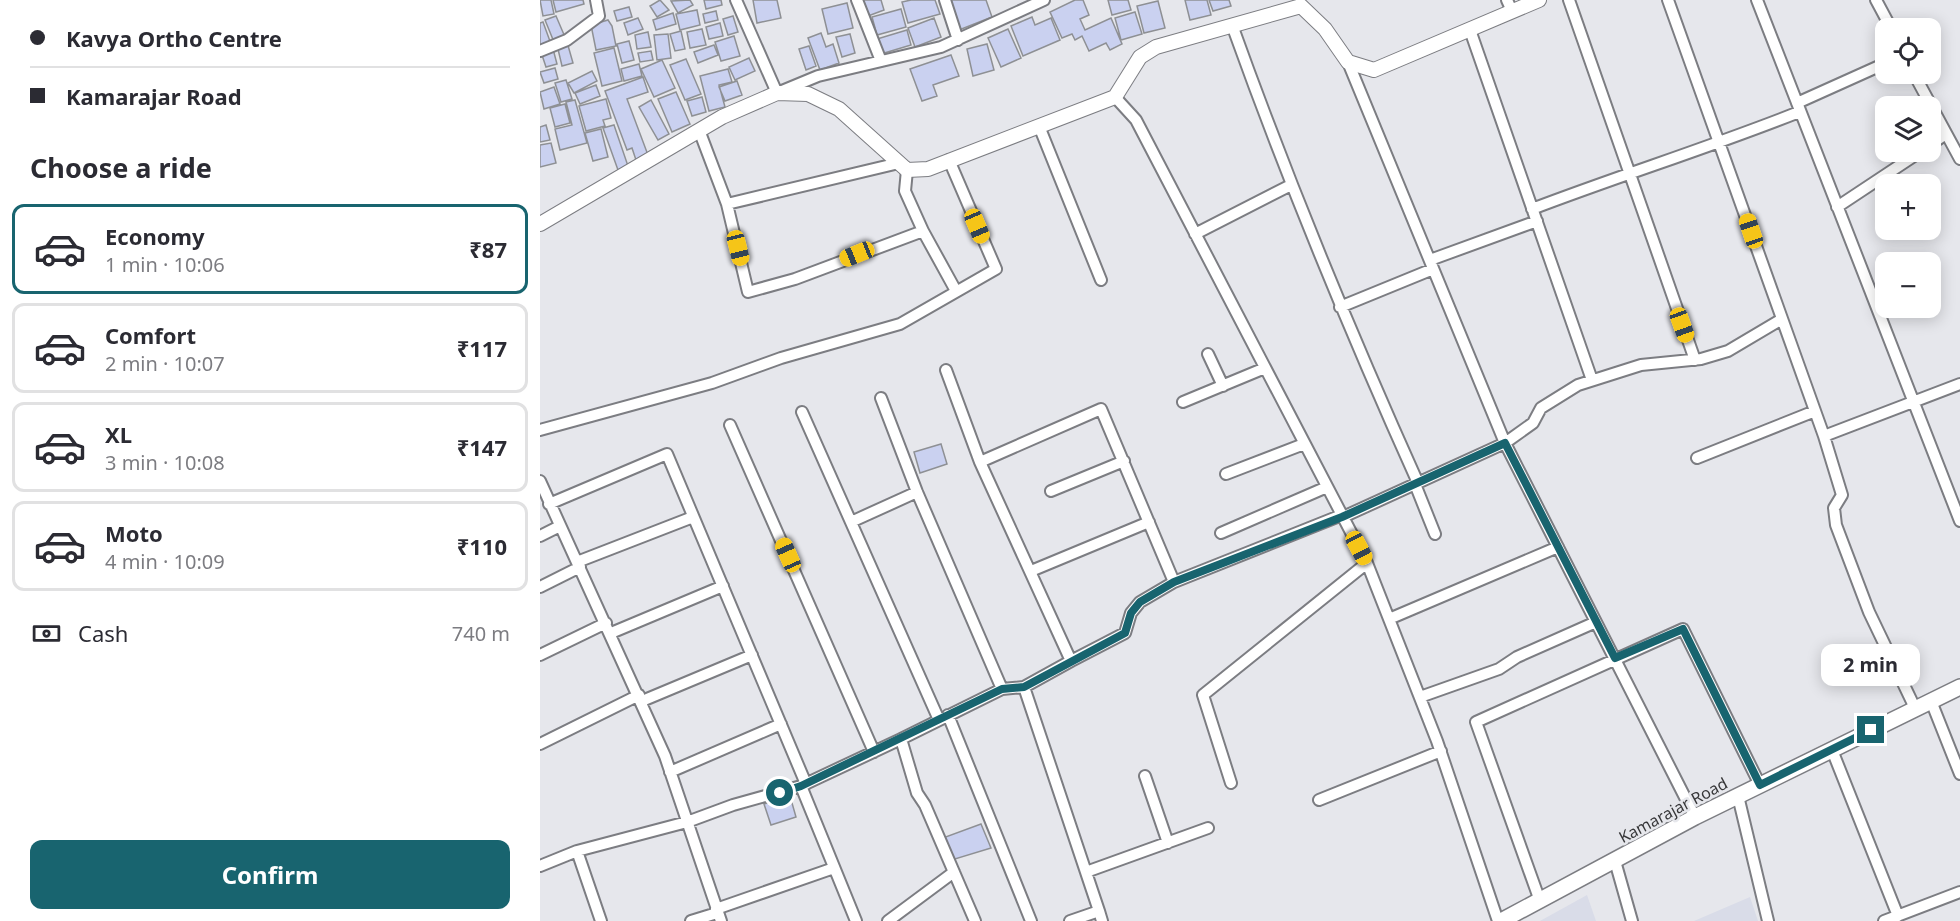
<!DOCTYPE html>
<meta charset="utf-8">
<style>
:root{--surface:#fff;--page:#f2f2f3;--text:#2b2b33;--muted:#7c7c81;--line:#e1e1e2;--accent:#18646f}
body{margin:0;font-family:"Noto Sans",sans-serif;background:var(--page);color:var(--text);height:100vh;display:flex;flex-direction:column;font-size:22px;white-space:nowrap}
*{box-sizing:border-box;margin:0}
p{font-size:20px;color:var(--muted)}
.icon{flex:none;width:33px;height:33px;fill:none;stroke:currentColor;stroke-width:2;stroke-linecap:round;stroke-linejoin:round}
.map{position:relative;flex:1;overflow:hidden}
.drawer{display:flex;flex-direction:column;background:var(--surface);width:540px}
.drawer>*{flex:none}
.top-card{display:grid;align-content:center;height:132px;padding:0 30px;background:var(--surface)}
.controls{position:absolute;left:1335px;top:18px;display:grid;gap:12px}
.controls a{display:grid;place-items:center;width:66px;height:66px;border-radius:12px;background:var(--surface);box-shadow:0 3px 15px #0003;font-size:30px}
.end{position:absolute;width:27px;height:27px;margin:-14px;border:8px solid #18646f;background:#fff;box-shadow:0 0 0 3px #fff}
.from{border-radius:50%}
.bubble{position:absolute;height:42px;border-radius:12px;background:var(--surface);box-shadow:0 3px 15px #0003;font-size:20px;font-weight:700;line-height:42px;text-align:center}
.car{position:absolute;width:18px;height:36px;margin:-18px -9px;border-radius:8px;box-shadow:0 0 4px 2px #0007;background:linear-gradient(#f5c518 24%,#345 0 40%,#f5c518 0 76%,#345 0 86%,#f5c518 0)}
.top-card b{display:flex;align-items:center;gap:21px;height:57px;font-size:22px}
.top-card b+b{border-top:2px solid var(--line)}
.top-card i{width:15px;height:15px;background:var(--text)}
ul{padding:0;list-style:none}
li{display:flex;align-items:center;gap:18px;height:90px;margin:0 12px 9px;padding:0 18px;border:3px solid var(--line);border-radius:12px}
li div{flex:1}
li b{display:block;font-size:22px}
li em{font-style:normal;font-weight:700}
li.current{border-color:var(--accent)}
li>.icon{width:54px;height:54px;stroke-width:1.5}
h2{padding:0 30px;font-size:27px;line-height:72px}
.pay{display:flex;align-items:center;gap:15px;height:66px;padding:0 30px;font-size:22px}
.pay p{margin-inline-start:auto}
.action{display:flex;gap:12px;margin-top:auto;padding:12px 30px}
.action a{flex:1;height:69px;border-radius:12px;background:var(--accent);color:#fff;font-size:24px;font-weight:700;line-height:69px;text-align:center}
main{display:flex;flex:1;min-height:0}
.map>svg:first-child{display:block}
.built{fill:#d9dce8}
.building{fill:#cad1f0;stroke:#8e9094;stroke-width:1.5}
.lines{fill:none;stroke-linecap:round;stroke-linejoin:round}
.minor-casing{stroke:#7c7d82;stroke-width:14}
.tertiary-casing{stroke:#7c7d82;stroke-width:16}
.secondary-casing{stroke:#7c7d82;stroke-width:18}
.minor{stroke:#fff;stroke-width:10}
.tertiary{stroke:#fff;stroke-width:14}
.secondary{stroke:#fff;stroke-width:15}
.route{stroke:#18646f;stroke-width:8}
.labels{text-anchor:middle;stroke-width:5;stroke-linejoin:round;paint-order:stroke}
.street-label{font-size:16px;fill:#373739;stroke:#e6e7ec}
</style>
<main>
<section class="drawer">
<div class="top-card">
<b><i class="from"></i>Kavya Ortho Centre</b>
<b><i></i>Kamarajar Road</b>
</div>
<h2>Choose a ride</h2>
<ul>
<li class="current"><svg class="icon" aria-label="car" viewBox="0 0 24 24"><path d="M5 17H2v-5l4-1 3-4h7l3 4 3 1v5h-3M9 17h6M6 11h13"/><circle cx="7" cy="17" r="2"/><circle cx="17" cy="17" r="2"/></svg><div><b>Economy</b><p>1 min · 10:06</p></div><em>₹87</em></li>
<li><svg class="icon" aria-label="car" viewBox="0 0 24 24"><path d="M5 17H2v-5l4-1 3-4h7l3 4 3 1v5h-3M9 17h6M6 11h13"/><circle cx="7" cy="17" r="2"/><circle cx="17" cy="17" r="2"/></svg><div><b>Comfort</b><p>2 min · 10:07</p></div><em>₹117</em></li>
<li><svg class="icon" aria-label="car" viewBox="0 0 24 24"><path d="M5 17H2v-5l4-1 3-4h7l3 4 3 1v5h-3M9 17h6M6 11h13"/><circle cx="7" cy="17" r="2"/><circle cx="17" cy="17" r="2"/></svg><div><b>XL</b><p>3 min · 10:08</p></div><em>₹147</em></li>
<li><svg class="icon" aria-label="car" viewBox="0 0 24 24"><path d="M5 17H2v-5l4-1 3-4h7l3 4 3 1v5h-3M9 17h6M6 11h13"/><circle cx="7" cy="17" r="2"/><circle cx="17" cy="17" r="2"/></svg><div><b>Moto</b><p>4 min · 10:09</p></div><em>₹110</em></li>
</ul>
<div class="pay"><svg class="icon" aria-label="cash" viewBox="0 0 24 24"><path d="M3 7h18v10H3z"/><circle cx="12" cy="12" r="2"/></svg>Cash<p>740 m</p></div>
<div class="action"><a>Confirm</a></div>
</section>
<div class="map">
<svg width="1420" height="921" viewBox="0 0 1420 921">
<rect width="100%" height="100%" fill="#e6e7ec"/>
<path class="built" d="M1047,895L1056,921H1000Z
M1210,897L1218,921H1154Z"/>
<path class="building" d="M0,0H11L14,14L3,16Z
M13,0H43L44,4L16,12Z
M120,0L129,10L117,17L110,6Z
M150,0L153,5L138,13L131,1Z
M164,0H181L182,5L166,9Z
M213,0H237L241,18L217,23Z
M322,0H341L344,10L328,16Z
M371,0H395L400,14L368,23L362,2Z
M409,0H446L452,17L419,30Z
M535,0H543L549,15L540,19L545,30L571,18L582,44L570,50L566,43L549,51L542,36L535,40L532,34L522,38L510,12Z
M568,0H588L591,10L572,15Z
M645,0H667L671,15L650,20Z
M669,0H689L691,6L673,11Z
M618,1L625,28L604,33L597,6Z
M307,3L313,28L288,34L282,9Z
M89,7L92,17L77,21L74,11Z
M361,9L366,27L337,35L332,17Z
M157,10L160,25L140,30L136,14Z
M176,11L178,20L165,23L163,14Z
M595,12L602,34L581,40L575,18Z
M133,13L136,24L116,30L113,20Z
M16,16L25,37L14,42L5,20Z
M193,16L198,32L188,35L183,19Z
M492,17L495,25L511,18L520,40L483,56L471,26Z
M98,18L103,29L88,35L84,23Z
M394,18L401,37L375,47L368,28Z
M68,20L72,26L76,46L56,50L51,25Z
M3,22L11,44L0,48V23Z
M180,23L183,36L169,39L166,27Z
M162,29L166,45L150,48L147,32Z
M468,29L481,58L461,67L448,38Z
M367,30L371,45L341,54L337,39Z
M141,31L145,49L135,51L130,34Z
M108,32L111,47L97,49L95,35Z
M281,33L286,47L293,44L299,63L280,70L268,38Z
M128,34L131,58L117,60L114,35Z
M310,34L315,53L302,57L296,37Z
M194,36L200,56L181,61L175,42Z
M89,41L94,60L82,63L77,44Z
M27,42L33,63L22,66L17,45Z
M447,44L454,70L433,76L427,49Z
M174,45L178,55L158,63L154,52Z
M269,46L276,66L266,70L259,49Z
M74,48L82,81L62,86L54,53Z
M13,49L17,64L6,67L1,52Z
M111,51L113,60L100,62L98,53Z
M411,55L419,76L393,85L397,96L382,101L370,69Z
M209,58L215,71L195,80L189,67Z
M146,59L161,94L145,100L130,65Z
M122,60L135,88L114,97L101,69Z
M99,64L102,76L84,81L81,69Z
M15,68L18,79L4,83L0,72Z
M188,69L192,82L179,85L185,107L169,111L160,76Z
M52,71L57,81L34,93L28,83Z
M103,77L108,92L87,99L108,155L96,160L92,148L87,150L65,91Z
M26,80L32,99L21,102L15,83Z
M197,81L202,95L185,101L179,87Z
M56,85L60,96L40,104L35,93Z
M14,87L20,104L4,109L0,92Z
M136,92L150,124L132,132L118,99Z
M162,97L166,112L152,116L147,101Z
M66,99L71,118L63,120L65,126L46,131L39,106Z
M35,100L47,143L20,150L15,129L32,125L26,102Z
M111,100L129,134L118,140L99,107Z
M25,104L30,123L15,127L10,108Z
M6,125L10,140L0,142V127Z
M74,125L88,166L78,170L63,128Z
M61,129L68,157L53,161L45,133Z
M11,143L16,163L0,167V145Z
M401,444L407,464L380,473L374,452Z
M250,796L256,817L231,825L224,804Z
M441,824L451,848L415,859L400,839Z"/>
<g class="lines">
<g class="minor-casing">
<path id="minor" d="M196,0L237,93L278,76L401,47L504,0
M317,0L341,61
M405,0L418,40
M967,0L972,11
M1029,0L1155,360
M1128,0L1284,436L1420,384
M1217,0L1420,521
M1336,0L1351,28
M692,25C748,181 810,332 878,483
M930,30L1052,380
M0,51L27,40L59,16L56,0
M808,62L965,443L1155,817
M1374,74L1420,159
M575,97L596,120L827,563L897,741L958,921
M1257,103L1346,63
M499,126L561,280
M159,130L187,204L359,163
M1390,145L1406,134
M367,170L365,191L383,231
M187,204L208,292L255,279L383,231L416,291
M1297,207L1380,152
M992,209C1081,175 1171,147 1259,112
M655,234L751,185
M890,260L997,221
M800,307L893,269
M668,354L683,386
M341,398L377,492L462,689
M643,402L725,368
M262,412L399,720
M190,425L334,752
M0,430L172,383L241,358L360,324L456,269L409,160
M1284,436L1302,495L1294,508L1296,525L1329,612L1375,708
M1157,458L1275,411
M440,462L561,409L634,582
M686,474L764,444
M0,481L125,756L181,921
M875,484L895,534
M511,491L584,461
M9,504L127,454L266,784
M803,517L965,443L993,423L1001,408L1038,385L1101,365L1161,359L1188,351L1242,319
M311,522L377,492
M681,533L787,487
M0,536L20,526
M37,562L153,517
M491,571L609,522
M0,587L40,567
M849,619L1018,547
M71,633L183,586
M0,655L66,623
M531,661L585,633L591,613L600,602L634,582L802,515
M484,687L559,911
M880,697L959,669L977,657L1056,622
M102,701L212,655
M1391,701L1420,774
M408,715L491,921
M361,739L462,689L484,687L531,661L440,462L406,370
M0,744L99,695
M1292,750L1358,916
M130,772L241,724
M605,776L628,843
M691,783L663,695L827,563
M261,786L316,921
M1198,796L1228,921
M779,800L901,751
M37,851L147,822L193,805L261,786L361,739L377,793L385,805L435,921
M1075,861L1092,921
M0,866L37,851L61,921
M546,872L668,828
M1000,901L936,722L1143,629L1220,785
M176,909L294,868
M151,921L177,913
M348,921L414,872
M530,921L559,911L562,921
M1344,921L1420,892"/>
</g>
<g class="tertiary-casing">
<path id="tertiary" d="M0,224L182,117L237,93L268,94L299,109L367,170L388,169L575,97L600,57L616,47L761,6L785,29L808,62L834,70L999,0"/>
</g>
<g class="secondary-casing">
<path id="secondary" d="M961,921L1155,817L1420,687"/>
</g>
<use href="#minor" class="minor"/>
<use href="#tertiary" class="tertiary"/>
<use href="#secondary" class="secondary"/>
</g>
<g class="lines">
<path class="route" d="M240,793L261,786L462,689L484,687L585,633L591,613L600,602L634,582L802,517L965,443L1075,658L1143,629L1220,785L1331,730"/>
</g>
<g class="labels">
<g class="street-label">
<text transform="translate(1133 810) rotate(-28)" y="6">Kamarajar Road</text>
</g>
</g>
</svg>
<div class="controls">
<a><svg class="icon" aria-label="locate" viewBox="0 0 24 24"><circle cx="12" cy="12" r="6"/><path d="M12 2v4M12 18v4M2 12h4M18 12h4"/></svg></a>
<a><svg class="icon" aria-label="layers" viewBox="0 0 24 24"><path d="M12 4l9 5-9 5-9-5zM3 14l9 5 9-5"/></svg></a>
<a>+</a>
<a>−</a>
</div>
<i class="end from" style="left:240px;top:793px"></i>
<i class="end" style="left:1331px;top:730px"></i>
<div class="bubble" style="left:1281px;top:644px;width:99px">2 min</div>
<i class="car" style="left:437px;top:226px;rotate:157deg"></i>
<i class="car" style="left:1211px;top:231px;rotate:341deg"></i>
<i class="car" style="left:198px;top:248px;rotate:166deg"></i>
<i class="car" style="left:317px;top:254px;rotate:248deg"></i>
<i class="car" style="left:1142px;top:325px;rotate:160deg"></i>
<i class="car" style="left:819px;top:548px;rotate:152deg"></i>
<i class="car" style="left:248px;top:555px;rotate:336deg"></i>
</div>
</main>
